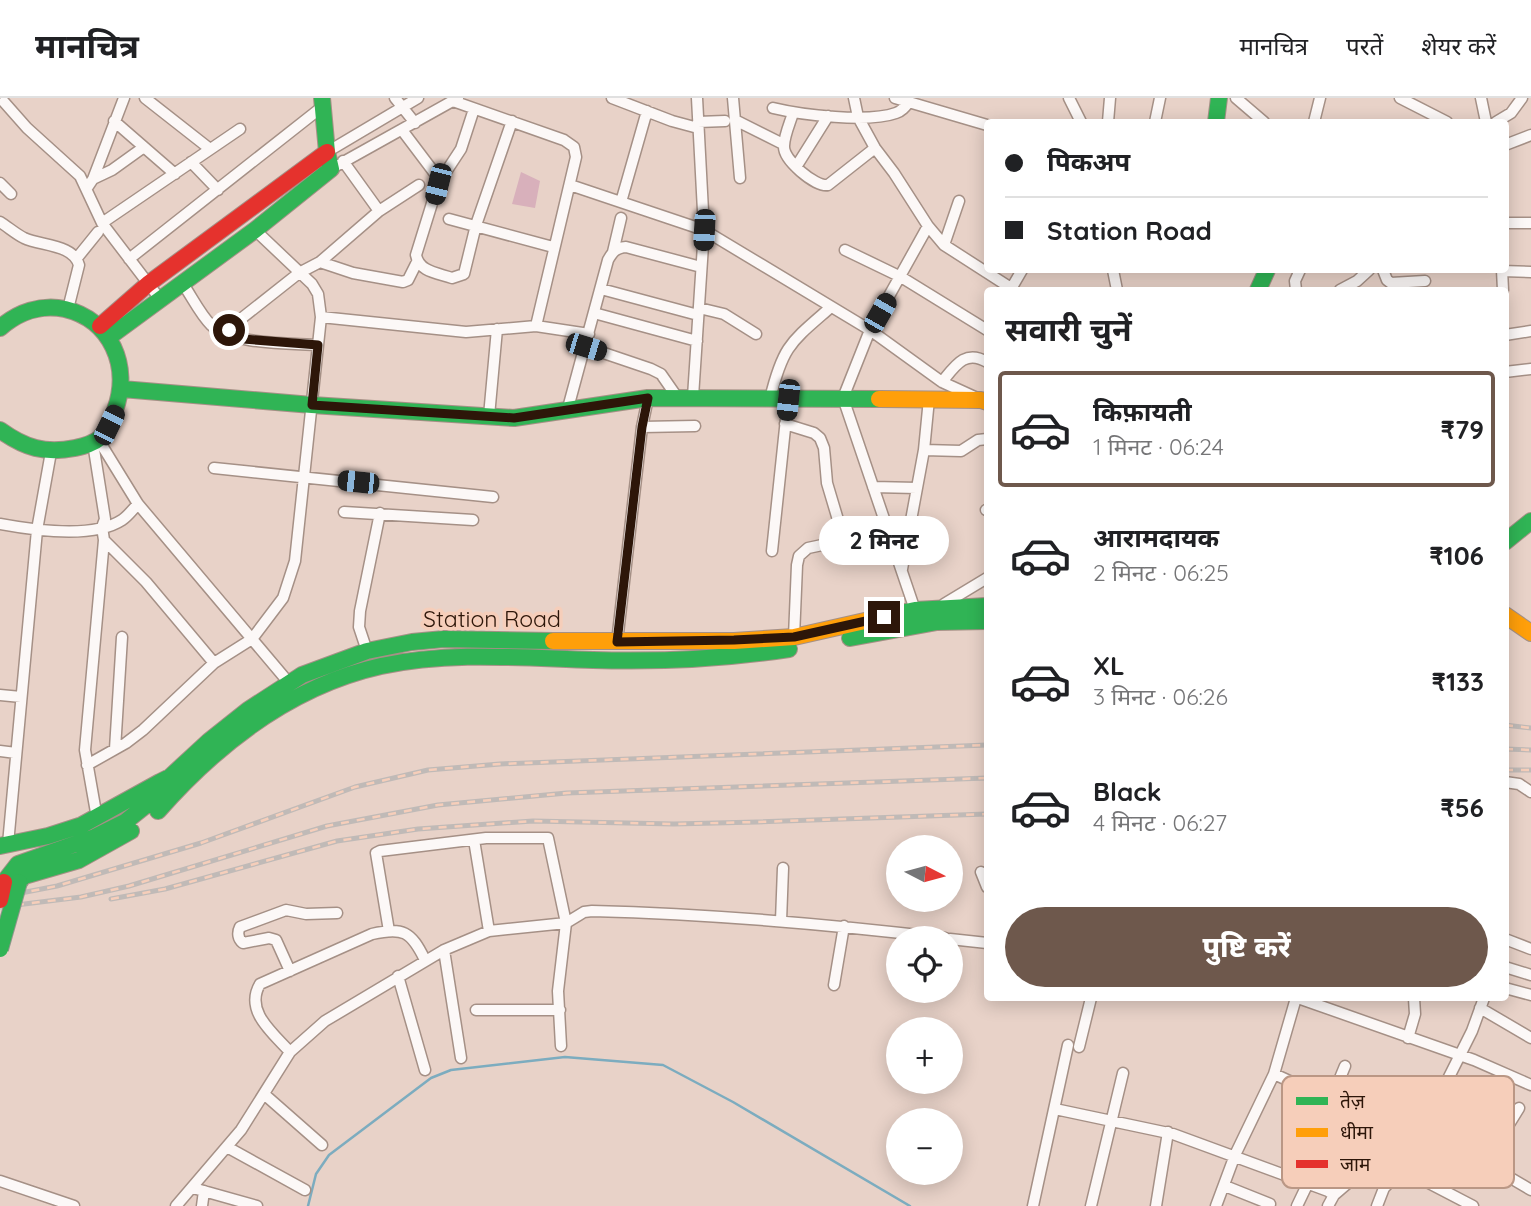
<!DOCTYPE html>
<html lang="hi">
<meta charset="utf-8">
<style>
:root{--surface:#fff;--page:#f6f6f6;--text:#202124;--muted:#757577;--line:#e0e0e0;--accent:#6e584c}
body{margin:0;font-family:Quicksand,"Noto Sans Devanagari",sans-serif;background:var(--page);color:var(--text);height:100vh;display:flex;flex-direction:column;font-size:26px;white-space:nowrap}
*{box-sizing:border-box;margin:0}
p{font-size:23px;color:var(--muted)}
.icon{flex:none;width:38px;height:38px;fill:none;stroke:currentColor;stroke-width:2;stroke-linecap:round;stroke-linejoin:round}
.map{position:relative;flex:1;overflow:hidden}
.panel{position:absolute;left:984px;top:189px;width:525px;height:714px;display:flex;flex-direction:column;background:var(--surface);border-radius:7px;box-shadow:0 4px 18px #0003}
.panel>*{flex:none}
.banner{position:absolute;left:984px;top:21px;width:525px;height:154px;border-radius:7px;box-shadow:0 4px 18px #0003;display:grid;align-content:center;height:154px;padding:0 21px;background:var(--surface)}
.needle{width:46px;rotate:96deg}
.tools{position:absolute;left:886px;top:737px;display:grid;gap:14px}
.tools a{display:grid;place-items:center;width:77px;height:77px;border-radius:50%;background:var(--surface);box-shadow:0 4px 18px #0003;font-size:35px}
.end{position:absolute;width:32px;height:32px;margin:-16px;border:9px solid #2d1609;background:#fff;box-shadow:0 0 0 4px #fff}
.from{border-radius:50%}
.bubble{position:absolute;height:49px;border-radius:24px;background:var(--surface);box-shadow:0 4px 18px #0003;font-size:23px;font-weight:800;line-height:49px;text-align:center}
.car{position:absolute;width:21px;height:42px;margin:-21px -10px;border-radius:9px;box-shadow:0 0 5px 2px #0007;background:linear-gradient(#222 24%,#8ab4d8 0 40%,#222 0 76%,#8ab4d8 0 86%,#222 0)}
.banner b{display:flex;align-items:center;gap:24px;height:66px;font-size:26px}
.banner b+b{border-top:2px solid var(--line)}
.banner i{width:18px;height:18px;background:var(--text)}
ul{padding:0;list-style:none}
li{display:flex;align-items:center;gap:21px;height:116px;margin:0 14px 10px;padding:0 7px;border:4px solid transparent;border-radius:7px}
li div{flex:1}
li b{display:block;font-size:26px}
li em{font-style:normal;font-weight:800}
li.active{border-color:var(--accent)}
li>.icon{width:63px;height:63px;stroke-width:1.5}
h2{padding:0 21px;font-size:32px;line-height:84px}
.cta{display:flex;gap:14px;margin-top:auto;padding:14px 21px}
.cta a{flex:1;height:80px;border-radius:42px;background:var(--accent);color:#fff;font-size:28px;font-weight:800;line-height:80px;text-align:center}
header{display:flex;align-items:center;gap:42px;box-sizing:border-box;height:98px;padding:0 35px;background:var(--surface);border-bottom:2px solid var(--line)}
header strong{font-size:33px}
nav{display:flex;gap:38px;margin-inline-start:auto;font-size:24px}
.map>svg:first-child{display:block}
.green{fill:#d8b0bb}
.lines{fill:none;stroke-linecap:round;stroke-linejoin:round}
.stream{stroke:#7cacbf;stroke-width:2.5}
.street-casing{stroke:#a59086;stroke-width:13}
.fast-casing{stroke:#a59086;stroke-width:18}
.slow-casing{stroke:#a59086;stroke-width:18}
.jam-casing{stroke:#a59086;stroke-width:18}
.street{stroke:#fcf8f7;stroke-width:10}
.fast{stroke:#30b455;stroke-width:16}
.slow{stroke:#ff9f0a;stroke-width:16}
.jam{stroke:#e5322d;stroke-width:16}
.rail-casing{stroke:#c0bab7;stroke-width:5}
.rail{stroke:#f6ceba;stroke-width:2.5;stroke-dasharray:8;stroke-linecap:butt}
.fast-bridge-casing{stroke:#8d968a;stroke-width:18;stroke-linecap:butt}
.jam-bridge-casing{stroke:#8d968a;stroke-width:18;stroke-linecap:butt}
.fast-bridge{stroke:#30b455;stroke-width:16}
.jam-bridge{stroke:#e5322d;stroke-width:16}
.route{stroke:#2d1609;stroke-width:9}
.labels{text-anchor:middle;stroke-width:7;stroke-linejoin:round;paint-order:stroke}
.street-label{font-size:23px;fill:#2d1609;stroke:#f6ceba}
.key{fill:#f6ceba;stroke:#ba9785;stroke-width:2}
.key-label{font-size:19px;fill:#2d1609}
</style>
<header>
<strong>मानचित्र</strong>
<nav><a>मानचित्र</a><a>परतें</a><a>शेयर करें</a></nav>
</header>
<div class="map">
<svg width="1531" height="1108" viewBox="0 0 1531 1108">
<rect width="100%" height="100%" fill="#e8d2c8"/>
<path class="green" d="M521,74L540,83L535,110L512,106Z"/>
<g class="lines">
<path class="stream" d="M308,1108L316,1076L329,1057L431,980L451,972L565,959L663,967L733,1004L910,1108"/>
<g class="street-casing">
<path id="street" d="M145,0L210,51
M395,0L415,25
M612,0L672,23L698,30
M733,0L740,80
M854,0L858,19L875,50L894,75L928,128L944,147L1014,192
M895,0L987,27
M1069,0L1081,24
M1236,0L1264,24
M1400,0L1447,24
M1481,0L1486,24
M453,3L564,42L574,49L576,59L536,228
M4,4L27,30L80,78L102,125L160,201
M773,10C802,17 868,25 896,15C902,13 905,9 909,4
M793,15C790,25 784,38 784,48C783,62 815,89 828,87L875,50
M735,22L783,46
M114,23L175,76
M698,24L725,23
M1108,24L1110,0
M1155,24L1160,0
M1314,24L1320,0
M1496,24L1511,15L1522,0
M402,32L436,77L438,86L416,157C419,174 438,175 452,180L464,176L476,127L512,23
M1505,47L1531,37
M327,54L418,0
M191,64L218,92
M338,67L458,0
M796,69L828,18
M93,81L112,72L144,49
M0,85L11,96
M438,86L461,51L474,11
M570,87L704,132L870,232L942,284L977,300
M87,90L93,81L124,0
M621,104L647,13
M379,113L419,87
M449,121L553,149
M0,124C8,129 16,136 24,140C41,148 73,146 79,167L68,211
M102,125L240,31
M1505,125H1531
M944,147L959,103
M845,152L901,179L987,232
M613,154L621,120
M77,160L98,134
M129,161L322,9
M320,164L353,175L403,184L408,182L417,164
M1113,172L1117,192
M1383,172L1387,182L1391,185L1425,183
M1502,172L1503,192
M1502,173L1531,174
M183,186C192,199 200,216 211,227C231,247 291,245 318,247
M601,191L698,217
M1011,191L1022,172
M1296,192L1295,183L1300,172
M1340,192L1357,183L1369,172
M699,210L724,216L756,236
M594,215L697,243
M321,219L466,234L536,228L589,236
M223,235L299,175L320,164L379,113L343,63
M1505,237L1531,233
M586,249L651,271L661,276L677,299
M1505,274L1531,271
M942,284C955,268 965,251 987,264
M693,299L704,132L697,0
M770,301C783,247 791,244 831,209
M568,310L608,162C613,153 616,150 626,149L701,169
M489,318L497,231
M785,326L814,335L820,340L824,350L827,385L844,442
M642,329L695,328
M98,341L138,406L284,579
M93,345L105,421L102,429L104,442L85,652L97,720
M924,352L961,353L978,342L987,341
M214,370L493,399
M873,389L917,390
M986,412H987
M344,414L473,422
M0,426C32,432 93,441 122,422C128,418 133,411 138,406
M104,442L146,484L214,565
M772,453L788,302
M902,471L924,352L929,301
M944,506L987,480
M915,512L843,300L870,232L928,128
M794,539L797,467L799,458L808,450L888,433
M617,544L642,329L648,300
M367,553L359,529L360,513L380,415
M0,597L21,599
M115,651L122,539
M0,653L16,655
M87,667L126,645L143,632L214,565L252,541L283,500L295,463L321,219L318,196L312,186L255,132
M1505,684L1519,686L1531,694
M474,742L489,833
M8,746L37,432L51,354
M981,774L987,789
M781,823L783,770
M389,833L376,755L380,753L486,740H548L566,825L558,893L561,948
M950,841L987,845
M1505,841L1531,851
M444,852L461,960
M1505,869L1531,877
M290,873L276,842L269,840L243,845C238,841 237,835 240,829L286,812L306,816L337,815
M398,878L425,972
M834,887L844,828
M1505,890L1531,897
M1298,900L1474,962L1531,987
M1480,910L1531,940
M476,912H560
M1408,940L1415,916L1414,900
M1079,949L1091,900
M290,954C273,935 244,913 260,886L372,836C403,829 411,833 425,862
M1274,976L1331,1002L1289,1078
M264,996L322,1047
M1331,1002L1345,968
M1055,1011L1173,1036L1328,1093
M1422,1028L1531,1092
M1364,1043L1400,1070L1473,1108
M227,1049L305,1092
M1485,1065L1519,1010
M0,1083L74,1108
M1225,1088L1270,1106
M193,1090L257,1108
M1332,1096L1328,1093L1357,1056L1382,1001
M176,1108L241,1032L290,954L325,923L444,852L489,833L566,825L584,814L592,813C710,816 827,826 945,840
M202,1108L204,1093
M1033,1108L1068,947
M1091,1108L1123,975
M1156,1108L1168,1034
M1216,1108L1235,1057L1274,976L1296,900
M1297,1108L1308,1085
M1328,1108L1334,1097L1355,1079L1389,1063L1428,1021L1472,933L1484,900
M1377,1108L1384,1090L1402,1071"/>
</g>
<g class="fast-casing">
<path id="fast" d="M1216,24L1219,0
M1258,192L1267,172
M0,230C18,214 41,206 65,211C111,222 131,268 115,312C112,322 107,332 100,340C93,346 84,348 75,350C45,356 25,350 0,332
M109,239L255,132L331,71L327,54L322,0
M122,291L312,307L514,320L648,300L879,301
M1505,444L1531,423
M887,518L915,512L987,508
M850,540L937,524L987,523
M158,713C218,645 291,588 381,568C451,553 523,560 593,562C659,564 724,561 789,551
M0,748L48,738L82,727L160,684L170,679L172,681
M4,784L18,766L95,739L125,724L150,704L170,679L209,643L248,612L302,577L367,553L412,544L444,541L553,543
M19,784L24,778L79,762L131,733"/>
</g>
<g class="slow-casing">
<path id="slow" d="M879,301L981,302L987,304
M1505,517L1531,535
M553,543H734L794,539L887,518"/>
</g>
<g class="jam-casing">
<path id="jam" d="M100,228L148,186L327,54"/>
</g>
<use href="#street" class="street"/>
<use href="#fast" class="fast"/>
<use href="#slow" class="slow"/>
<use href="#jam" class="jam"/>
<g class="rail-casing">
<path id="rail" d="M1505,627L1531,630
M1505,651L1531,652
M1505,672H1531
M0,799L57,788L201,745L355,689L428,672L500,666L987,647
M111,801L165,791L337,743L418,731L533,723L674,726L757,724L987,716
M0,809L81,799L129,788L327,728L438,707L567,695L987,680"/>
</g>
<use href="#rail" class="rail"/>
<g class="fast-bridge-casing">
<path id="fast-bridge" d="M0,851L19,784"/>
</g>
<g class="jam-bridge-casing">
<path id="jam-bridge" d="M0,802L4,784"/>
</g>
<use href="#fast-bridge" class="fast-bridge"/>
<use href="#jam-bridge" class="jam-bridge"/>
</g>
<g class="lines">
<path class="route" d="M229,232L223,234L243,241L318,247L312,307L514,320L648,300L642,329L617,544L734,542L794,539L884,519"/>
</g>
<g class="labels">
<g class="street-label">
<text x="492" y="529">Station Road</text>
</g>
</g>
<rect x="1282" y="978" width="232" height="112" rx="10" class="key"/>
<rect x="1296" y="999" width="32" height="8" fill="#30b455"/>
<rect x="1296" y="1030" width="32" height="9" fill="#ff9f0a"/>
<rect x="1296" y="1062" width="32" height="8" fill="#e5322d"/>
<g class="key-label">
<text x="1340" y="1010">तेज़</text>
<text x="1340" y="1041">धीमा</text>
<text x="1340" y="1073">जाम</text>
</g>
</svg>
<div class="tools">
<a><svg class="needle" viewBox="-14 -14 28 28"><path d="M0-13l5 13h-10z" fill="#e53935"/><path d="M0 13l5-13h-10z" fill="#757577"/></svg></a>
<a><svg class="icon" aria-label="locate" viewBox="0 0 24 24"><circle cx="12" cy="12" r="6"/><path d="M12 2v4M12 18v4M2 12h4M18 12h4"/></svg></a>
<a>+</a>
<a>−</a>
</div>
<i class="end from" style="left:229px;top:232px"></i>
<i class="end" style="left:884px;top:519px"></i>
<div class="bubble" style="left:819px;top:418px;width:130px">2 मिनट</div>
<i class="car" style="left:438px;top:86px;rotate:194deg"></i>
<i class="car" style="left:704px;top:132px;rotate:183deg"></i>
<i class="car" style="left:880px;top:215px;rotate:30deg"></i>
<i class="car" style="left:586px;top:249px;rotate:107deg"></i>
<i class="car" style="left:788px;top:302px;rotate:186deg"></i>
<i class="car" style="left:109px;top:327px;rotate:26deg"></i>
<i class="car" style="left:358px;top:384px;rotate:276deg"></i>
<div class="banner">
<b><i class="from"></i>पिकअप</b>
<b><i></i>Station Road</b>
</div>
<section class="panel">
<h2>सवारी चुनें</h2>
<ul>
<li class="active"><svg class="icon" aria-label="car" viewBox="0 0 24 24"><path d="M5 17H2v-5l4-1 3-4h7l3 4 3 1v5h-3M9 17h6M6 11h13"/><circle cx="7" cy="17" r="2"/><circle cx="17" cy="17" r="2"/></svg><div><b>किफ़ायती</b><p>1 मिनट · 06:24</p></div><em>₹79</em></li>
<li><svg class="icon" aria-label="car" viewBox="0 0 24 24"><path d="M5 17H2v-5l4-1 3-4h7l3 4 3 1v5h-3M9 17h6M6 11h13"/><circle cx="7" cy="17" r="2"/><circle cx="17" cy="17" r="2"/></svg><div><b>आरामदायक</b><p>2 मिनट · 06:25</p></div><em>₹106</em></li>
<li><svg class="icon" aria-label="car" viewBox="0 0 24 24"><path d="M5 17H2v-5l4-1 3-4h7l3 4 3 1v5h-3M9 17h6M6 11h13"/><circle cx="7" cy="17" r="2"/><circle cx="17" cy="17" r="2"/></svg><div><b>XL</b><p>3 मिनट · 06:26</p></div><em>₹133</em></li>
<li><svg class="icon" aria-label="car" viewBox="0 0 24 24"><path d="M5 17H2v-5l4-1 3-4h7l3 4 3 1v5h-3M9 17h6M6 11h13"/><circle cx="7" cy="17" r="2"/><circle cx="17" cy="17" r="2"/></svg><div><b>Black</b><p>4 मिनट · 06:27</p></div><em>₹56</em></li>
</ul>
<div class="cta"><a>पुष्टि करें</a></div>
</section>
</div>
